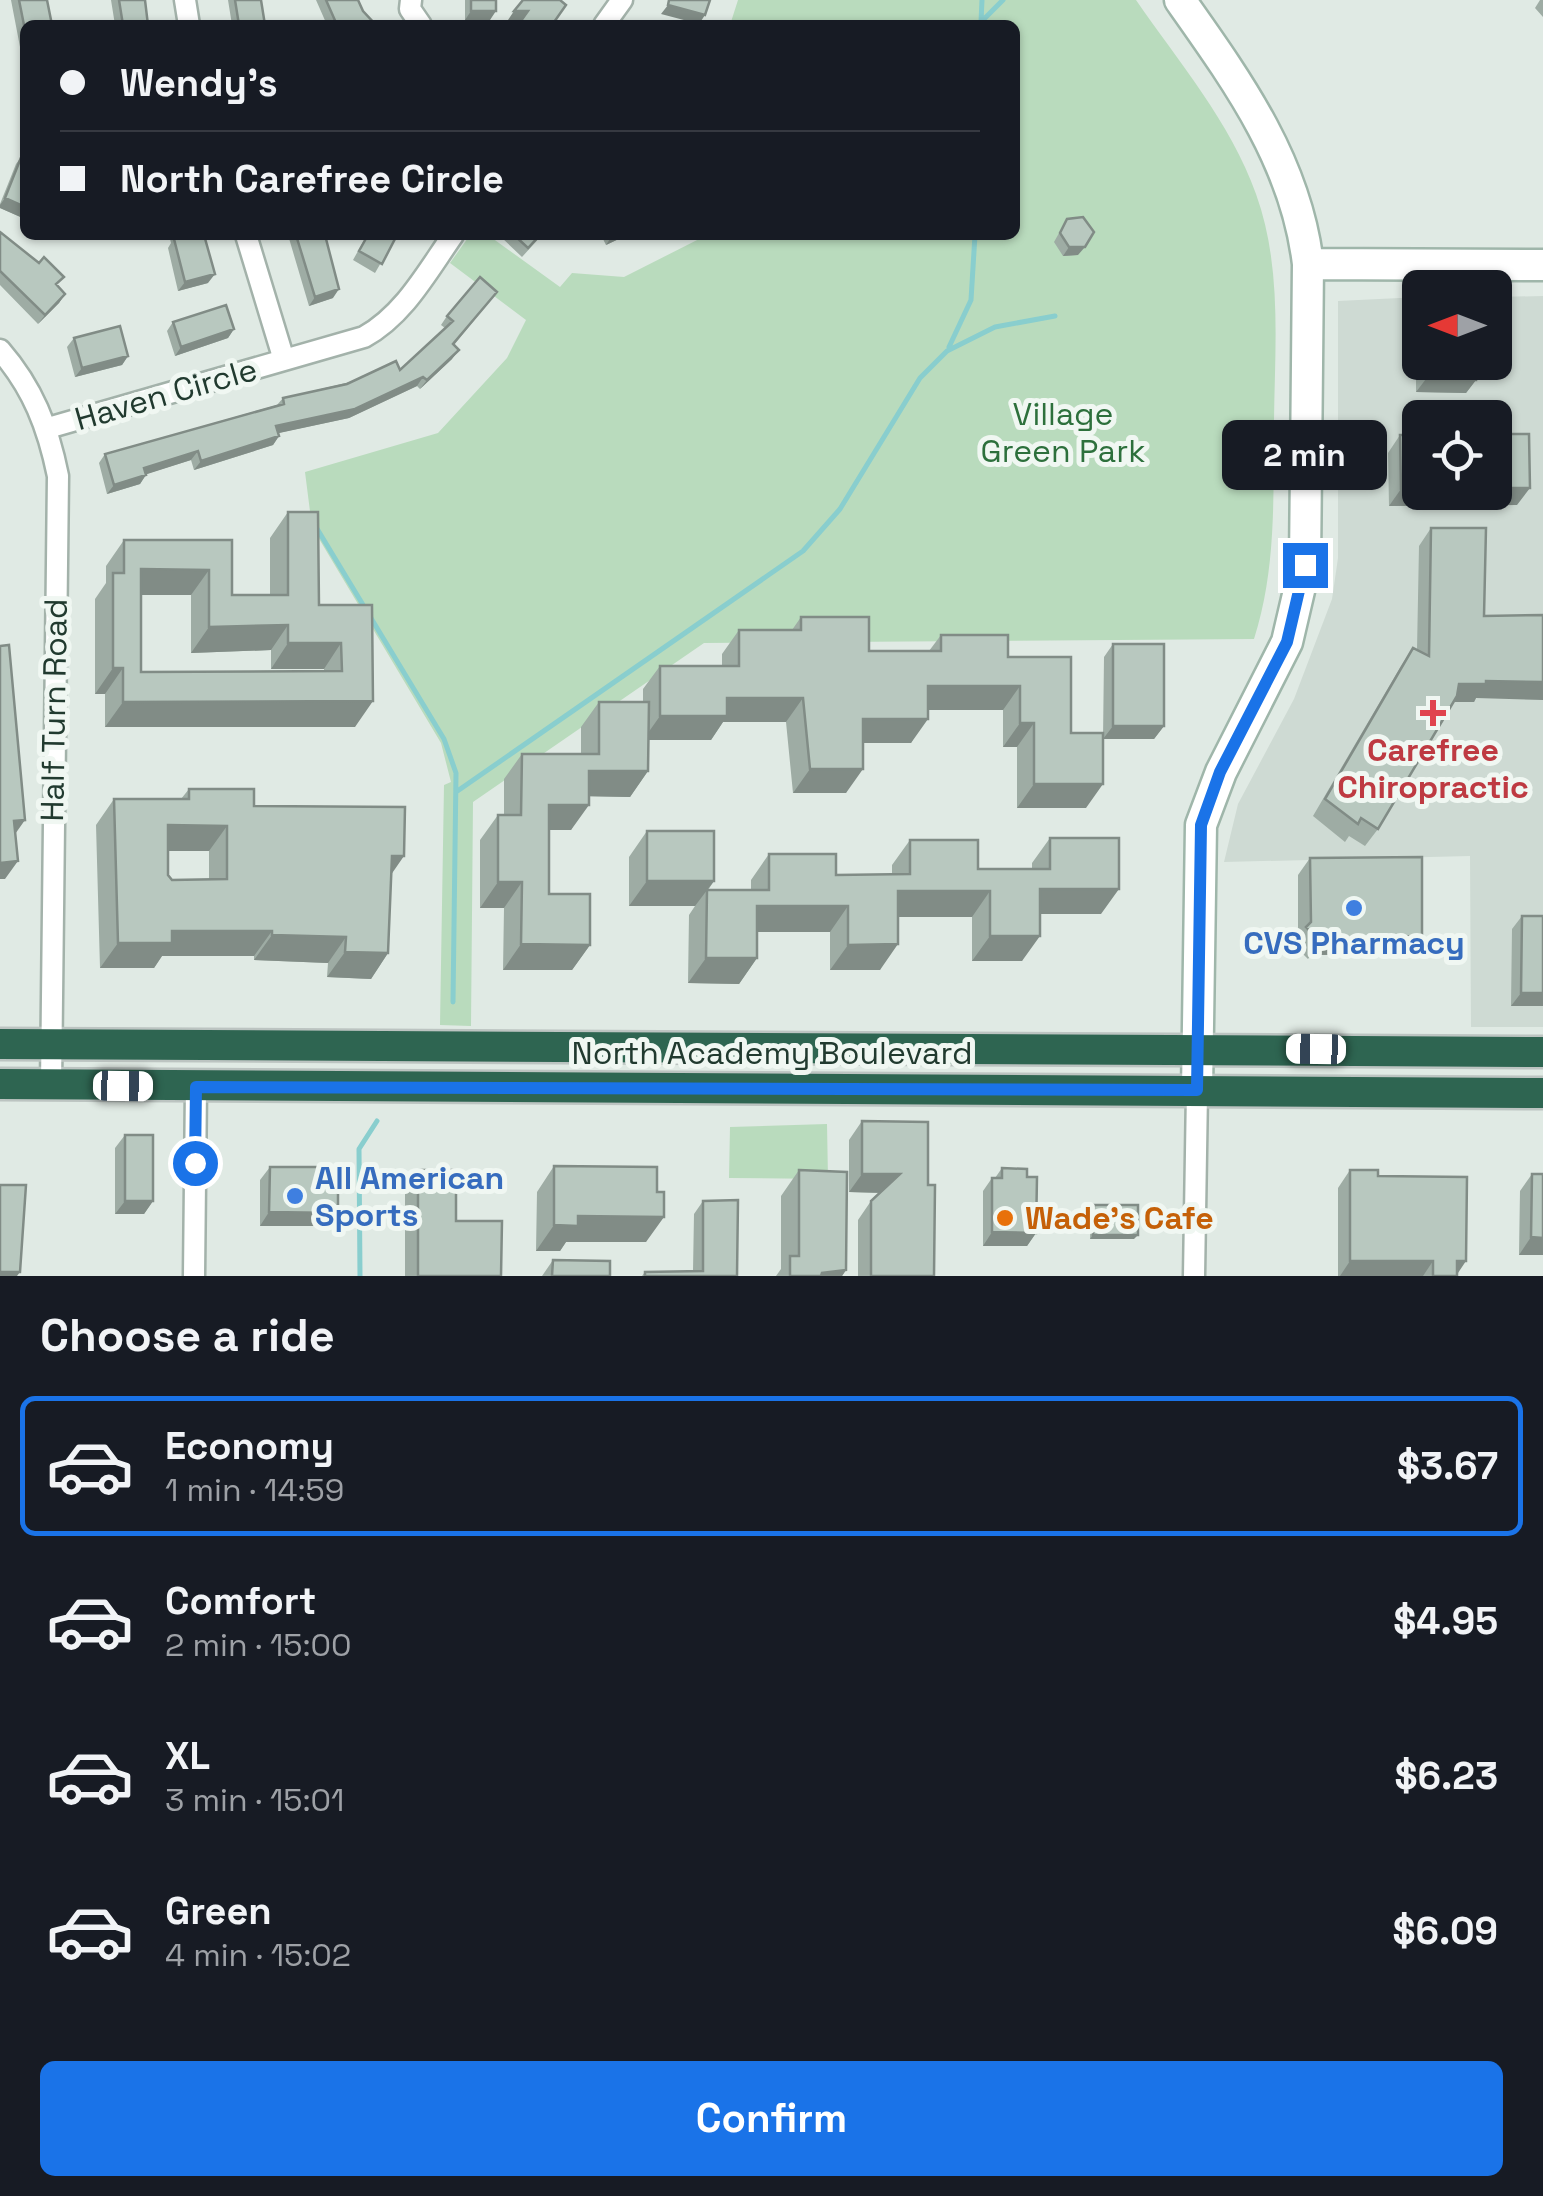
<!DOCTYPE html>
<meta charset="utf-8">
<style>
:root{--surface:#171b24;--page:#20242c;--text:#f1f3f6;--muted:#9ea1a6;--line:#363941;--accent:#1a73e8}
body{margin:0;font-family:"Space Grotesk",sans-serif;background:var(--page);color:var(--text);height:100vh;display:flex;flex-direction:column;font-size:38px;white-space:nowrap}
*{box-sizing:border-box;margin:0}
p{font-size:32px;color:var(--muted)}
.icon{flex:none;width:55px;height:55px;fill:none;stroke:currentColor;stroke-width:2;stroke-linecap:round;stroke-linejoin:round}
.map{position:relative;height:1276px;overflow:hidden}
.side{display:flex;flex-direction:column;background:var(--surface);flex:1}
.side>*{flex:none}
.guide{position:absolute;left:20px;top:20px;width:1000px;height:220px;border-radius:15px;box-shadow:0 2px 8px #0004;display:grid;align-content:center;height:220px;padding:0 40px;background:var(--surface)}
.needle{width:65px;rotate:270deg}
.buttons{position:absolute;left:1402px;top:270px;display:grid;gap:20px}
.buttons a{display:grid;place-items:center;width:110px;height:110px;border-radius:15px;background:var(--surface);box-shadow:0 2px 8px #0004;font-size:50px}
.end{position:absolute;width:45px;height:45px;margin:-22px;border:12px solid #1a73e8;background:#fff;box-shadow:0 0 0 5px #fff}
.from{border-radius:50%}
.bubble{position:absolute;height:70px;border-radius:15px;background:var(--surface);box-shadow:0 2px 8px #0004;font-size:32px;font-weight:700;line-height:70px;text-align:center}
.car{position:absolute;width:30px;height:60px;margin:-30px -15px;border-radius:12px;box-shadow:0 0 8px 2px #0007;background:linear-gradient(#fff 24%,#345 0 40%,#fff 0 76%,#345 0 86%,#fff 0)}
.guide b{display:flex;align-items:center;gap:35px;height:95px;font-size:38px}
.guide b+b{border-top:2px solid var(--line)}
.guide i{width:25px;height:25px;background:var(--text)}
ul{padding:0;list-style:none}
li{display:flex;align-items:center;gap:30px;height:140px;margin:0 20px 15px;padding:0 20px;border:5px solid transparent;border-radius:15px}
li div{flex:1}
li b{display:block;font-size:38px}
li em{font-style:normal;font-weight:700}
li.active{border-color:var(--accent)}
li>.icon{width:90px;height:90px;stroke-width:1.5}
h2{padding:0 40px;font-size:45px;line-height:120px}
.cta{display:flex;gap:20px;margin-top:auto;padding:20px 40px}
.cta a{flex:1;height:115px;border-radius:15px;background:var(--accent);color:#fff;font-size:40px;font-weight:700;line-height:115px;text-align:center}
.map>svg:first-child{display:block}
.built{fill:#cedad3;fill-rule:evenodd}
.green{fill:#b9dbbd}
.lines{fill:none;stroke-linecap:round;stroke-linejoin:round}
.stream{stroke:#89cece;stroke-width:5}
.street-casing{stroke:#a3b2aa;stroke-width:25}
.secondary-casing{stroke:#9fb6aa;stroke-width:35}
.highway-casing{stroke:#bcc4c1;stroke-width:35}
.street{stroke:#fff;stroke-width:20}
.secondary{stroke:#fff;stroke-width:30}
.highway{stroke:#2e6551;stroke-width:30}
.wall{fill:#9eaca4;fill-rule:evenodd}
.shaded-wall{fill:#818c86}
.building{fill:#b8c8bf;stroke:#818c86;stroke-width:2.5;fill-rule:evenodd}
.route{stroke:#1a73e8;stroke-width:12}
.health-dot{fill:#e0444e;stroke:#f0f7f2;stroke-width:4}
.shop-dot{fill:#3f7fe0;stroke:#f0f7f2;stroke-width:4}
.food-dot{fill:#e8710a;stroke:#f0f7f2;stroke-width:4}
.labels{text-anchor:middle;stroke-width:10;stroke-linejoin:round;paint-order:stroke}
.street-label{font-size:32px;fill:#213a2f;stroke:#f0f7f2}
.park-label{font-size:32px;fill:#2d703c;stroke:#f0f7f2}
.health-label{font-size:32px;font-weight:bold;fill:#be3a42;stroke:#f0f7f2}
.shop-label{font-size:32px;font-weight:bold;fill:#366cbe;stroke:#f0f7f2}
.food-label{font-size:32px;font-weight:bold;fill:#c56008;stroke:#f0f7f2;text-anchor:start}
</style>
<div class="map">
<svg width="1543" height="1276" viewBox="0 0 1543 1276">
<rect width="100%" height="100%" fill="#e0eae4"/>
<path class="built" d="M1543,296V1027H1471L1470,856L1224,862L1238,804L1294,699L1332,599L1338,558V301L1420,297V362H1495V297ZM1420,418H1495V492H1420Z"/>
<path class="green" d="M738,0H1136C1178,61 1231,123 1256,194C1282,266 1275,344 1274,420C1273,494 1277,567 1254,639L704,643L473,802L471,1026L440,1025L444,785L451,782L441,743L312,527L305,472L438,433L507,358L526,320L450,263L470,235H488L560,287L572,273L624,277L707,235H1015V25H730Z
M827,1124L828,1179L729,1178L730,1127Z"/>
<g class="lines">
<path class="stream" d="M981,22L1003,0
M981,22L982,0
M949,347L971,300L975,235
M316,527L444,739L456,773L453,1002
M456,792L803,551L840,509L920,378L947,351L995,327L1055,316
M360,1276L359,1149L377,1121"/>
<g class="street-casing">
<path id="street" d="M185,0L189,25
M411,0L410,9L421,25
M604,25L622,0
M246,235L284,360
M0,350C33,388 48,427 58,476L51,1085
M48,428L364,337C404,315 427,272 453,235
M194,1276L196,1087
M1194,1276L1197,1091"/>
</g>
<g class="secondary-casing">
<path id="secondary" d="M1180,0C1238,82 1296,162 1308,264L1305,565L1287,642L1221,772L1201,825L1197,1091
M1308,264L1543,265"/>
</g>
<g class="highway-casing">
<path id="highway" d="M0,1044L1543,1052
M0,1084L1543,1093"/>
</g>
<use href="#street" class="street"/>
<use href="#secondary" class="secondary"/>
<use href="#highway" class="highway"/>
</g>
<path class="wall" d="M11,0H47L25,25V46L20,47Z
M111,0H145L148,25H115Z
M228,0H261L265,25H232Z
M316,0H358L363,11L376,25H327Z
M465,0H496L490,20H465Z
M1540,0H1543V17L1535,8Z
M25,133V219L0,208V204L16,164L22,156Z
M1067,219L1078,255L1063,256L1054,242Z
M0,232L65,294L59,303L38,324L0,285Z
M169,235H204L208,283L178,291L168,248L171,243Z
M288,235H325L333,298L309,306Z
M367,235H397L375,273L353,260Z
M501,235H542L522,257L500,236Z
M601,235H627L606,245Z
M497,292L454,345L452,359L420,389L417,386L349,418L278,433L279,436L273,445L194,470L191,460L146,474L140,484L107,494L99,463L105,454L277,405L283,398L400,370L445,328L441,325L447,316Z
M1420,318V362H1476V380L1466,393L1416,392V323Z
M173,322L234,329L228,338L175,356L167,331Z
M74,338L128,356L122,365L75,377L67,347Z
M1400,435L1517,505L1389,506L1388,453Z
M288,512L319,605H372L355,727H105V694H95V599L106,583V566L124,540H232V595H270V538ZM141,595H191V653L271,650V669H324V671L141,672Z
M1431,528L1476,698L1474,702H1454L1378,829L1365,846L1349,836L1345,842L1313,816L1401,666L1413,648L1417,650L1419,546Z
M801,617L869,651H929L941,635L1008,657L1071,733L1086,808H1017V747H1003V710H928L911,743H863L846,793H793L786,722H723L711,740H648V771L630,797L589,796L571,830H549V894L590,945L572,970H503L504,908H480V840L498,815H504V779L522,754H581V727L599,702H643V689L660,666H722V654L739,630H792Z
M1113,644L1164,726L1154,739H1103L1104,657Z
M189,789L254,806L391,875L388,953L371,979L327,977L328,963L254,960V956H162L154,968H100L96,825L114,799H181ZM168,851H209V879L172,880L168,875Z
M647,831L714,881L708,890H751V880L769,854L836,875H892V865L910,840L978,869H1032V863L1050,838L1101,914H1040L1022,961H972V917H898L880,970H830V932H757V958L739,984L688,983L689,915L695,906H629V857Z
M1310,858L1410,954L1311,955L1308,959L1293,944L1298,938V875Z
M1522,916L1543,1006H1511L1512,929Z
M862,1121L928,1185L934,1276H858V1220L871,1201L880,1193L849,1192V1140Z
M125,1135L153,1201L144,1214H115V1148Z
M554,1166L657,1192L646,1242H566L560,1251H536L537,1192Z
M270,1167L338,1213L329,1226H260V1180Z
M1002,1168L1027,1177L1036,1233L1027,1246H983V1191L992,1178H995Z
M418,1170L456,1221L501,1276H405V1188Z
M799,1170L846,1270L842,1276H776L781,1269V1196Z
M1350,1170L1378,1176L1457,1276H1338V1188Z
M1532,1174H1543V1255H1519L1520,1191Z
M703,1201L737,1276H642L645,1272L693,1271L694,1214Z
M1094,1205L1134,1239H1090L1091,1209Z
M553,1260L610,1276H542Z"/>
<path class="shaded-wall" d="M668,5L705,15L699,24L661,14Z
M471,11H496L490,20H465Z
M514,11H528L522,20H508Z
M5,198L25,207V219L0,208V205Z
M614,235H627L606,245L612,236Z
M1069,247H1085L1078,255L1063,256Z
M215,274L208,283L178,291L185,282Z
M339,289L333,298L309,306L315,297Z
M65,294L59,303L38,324L45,315Z
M234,329L228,338L175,356L181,347Z
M459,350L452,359L420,389L427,380Z
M128,356L122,365L75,377L82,368Z
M423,377L417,386L349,418L270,435L276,426Z
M1426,379L1476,380L1466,393L1416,392Z
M279,436L273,445L194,470L201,461Z
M198,451L191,460L138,477L144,468Z
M146,475L140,484L107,494L114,485Z
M1495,488H1530L1517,505L1389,506L1401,489H1420V492H1495Z
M141,569L209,570L191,595H124Z
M288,625L271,650L191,653L209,627Z
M288,643H341L324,669H271Z
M113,668H123L105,694H95Z
M1486,681L1543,682V700L1476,698L1474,702H1446L1459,684Z
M928,686H1020L1003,710H911Z
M727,698H803L786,722H723L711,740H643L660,716Z
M373,701L355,727H105L123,702Z
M863,719H928L911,743H846Z
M1020,723H1034L1017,747H1003Z
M1113,726H1164L1154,739H1103Z
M810,769H863L846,793H793Z
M589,771H648L630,797L571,796Z
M1034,784H1103L1086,808H1017Z
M549,805H589L571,830H531Z
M25,820L13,837L14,821Z
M168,825L227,826L209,851H150Z
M392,856H404L386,882Z
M18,861L5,879H0V863Z
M647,881H714L695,906H629Z
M498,882H522L504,908H480Z
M1040,889H1119L1101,914H1022Z
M898,891H990L972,917H880Z
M757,906H848L830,932H739Z
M172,931H272L254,956H162L154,968H100L118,943Z
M272,935L346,937L328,963L254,960Z
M990,936H1040L1022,961H972Z
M1422,936L1410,954L1311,955L1308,959L1324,938Z
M521,944L590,945L572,970H503Z
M898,944L880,970H830L848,945Z
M345,952L388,953L371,979L327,977Z
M706,958H757L739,984L688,983Z
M1521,993H1543V1006H1511Z
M862,1174H900L887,1193L849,1192Z
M125,1201H153L144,1214H115Z
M269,1212L338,1213L329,1226H260Z
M578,1216L664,1217L646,1242H566L560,1251H536L554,1225Z
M992,1232L1036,1233L1027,1246H983Z
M1093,1235H1138L1134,1239H1090Z
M1531,1237L1543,1238V1255H1519Z
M1350,1261H1433L1423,1276H1340Z
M1457,1261H1466L1456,1276Z
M846,1270L842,1276H819L822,1273Z
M0,1272H20L17,1276H0Z"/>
<path class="building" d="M19,0H47L52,25H25V30Z
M119,0H145L148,25H123Z
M235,0H261L265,25H239Z
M326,0H358L363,11L376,25H337Z
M471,0H496V11H471Z
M523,0H560L566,5L552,25H518L528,11H514Z
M669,0H710L705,15L668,5Z
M22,155L25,156V207L5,198Z
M1083,217L1094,232L1085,247H1069L1060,233L1067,219Z
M0,232L39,263L44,257L64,277L56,284L65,294L45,315L0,271Z
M178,235H204L215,274L185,282L174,239L179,238Z
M296,235H325L339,289L315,297Z
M368,235H397L382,264L359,251Z
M514,235H540L528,248Z
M480,277L497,292L453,344L459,350L427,380L423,377L355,409L276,426L279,436L201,461L198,451L144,468L146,475L114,485L105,454L284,404L283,398L347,384L396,361L400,370L453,321L447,316Z
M226,305L234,329L181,347L173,322Z
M120,326L128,356L82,368L74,338Z
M1426,362H1476V380L1426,379Z
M1495,434H1529L1530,488H1495Z
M1400,435H1420V489H1401Z
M288,512H318L319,605H372L373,701L123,702V668H113V573H124V540H232V595H288ZM141,569L209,570V627L288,625V643H341L342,671L141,672Z
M1431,528H1486L1484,616L1543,615V682L1486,681V684H1459L1457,696L1378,829L1361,818L1358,824L1325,799L1413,648L1429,656Z
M801,617H869V651H941V635H1008V657H1071V733H1103V784H1034V723H1020V686H928V719H863V769H810L803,698H727V716H660V666H739V630H801Z
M1113,644H1164V726H1113Z
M9,645L25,820L14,821L18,861L0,863V646Z
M599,702H649L648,771H589V805H549V894H590V945L521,944L522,882H498V815H521L522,754H599Z
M189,789H254V806L405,807L404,856H392L388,953L345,952L346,937L272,935V931H172V943H118L114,799H189ZM168,825L227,826V879L172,880L168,875Z
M647,831H714V881H647Z
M1050,838H1119V889H1040V936H990V891H898V944L848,945V906H757V958H706L707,890H769V854H836V875L910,874V840H978V869H1050Z
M1422,857V936L1324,938L1320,942L1306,927L1311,922L1310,858Z
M1522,916H1543V993H1521Z
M862,1121L928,1122V1185H935L934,1276H871V1201L900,1174H862Z
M125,1135H153V1201H125Z
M554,1166L657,1167V1192H664V1217L578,1216V1226L554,1225Z
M270,1167H338V1213L269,1212Z
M1002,1168L1027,1169V1177H1037L1036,1233L992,1232V1178H1002Z
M418,1170H456V1221H502L501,1276H418Z
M799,1170L847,1172L846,1270L822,1273L821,1276H790V1256H799Z
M1350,1170H1378V1176L1467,1177L1466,1261H1457V1276H1433V1261H1350Z
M1532,1174H1543V1238L1531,1237Z
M0,1185H26L20,1272H0Z
M738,1200L737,1276H645V1272L703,1271V1201Z
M1094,1205H1138V1235H1093Z
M553,1260L610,1261V1276H552Z"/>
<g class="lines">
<path class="route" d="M195,1163L196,1087L1197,1090L1201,825L1220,772L1287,642L1305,565"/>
</g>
<path class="health-dot" d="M1428 698h10v10h10v10h-10v10h-10v-10h-10v-10h10z"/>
<g class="shop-dot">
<circle cx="1354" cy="908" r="10"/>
<circle cx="295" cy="1196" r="10"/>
</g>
<circle class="food-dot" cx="1005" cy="1218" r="10"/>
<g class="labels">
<g class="street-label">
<text transform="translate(166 394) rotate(-16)" y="11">Haven Circle</text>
<text transform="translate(54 710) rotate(-89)" y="11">Half Turn Road</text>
<text x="772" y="1064">North Academy Boulevard</text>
</g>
<g class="park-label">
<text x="1063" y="425">Village<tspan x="1063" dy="37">Green Park</tspan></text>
</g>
<g class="health-label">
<text x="1433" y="761">Carefree<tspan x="1433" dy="37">Chiropractic</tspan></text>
</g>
<g class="shop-label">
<text x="1354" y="954">CVS Pharmacy</text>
<text x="315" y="1189" text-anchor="start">All American<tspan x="315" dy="37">Sports</tspan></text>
</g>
<g class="food-label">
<text x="1025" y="1229">Wade's Cafe</text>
</g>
</g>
</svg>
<div class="buttons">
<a><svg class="needle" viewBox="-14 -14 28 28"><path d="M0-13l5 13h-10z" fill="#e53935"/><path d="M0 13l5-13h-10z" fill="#9ea1a6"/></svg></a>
<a><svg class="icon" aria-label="locate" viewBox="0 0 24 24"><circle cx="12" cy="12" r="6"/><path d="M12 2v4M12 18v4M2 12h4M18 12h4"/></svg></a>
</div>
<i class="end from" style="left:195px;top:1163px"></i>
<i class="end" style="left:1305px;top:565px"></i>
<div class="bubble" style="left:1222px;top:420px;width:165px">2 min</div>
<i class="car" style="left:1316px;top:1049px;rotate:271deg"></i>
<i class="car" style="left:123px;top:1086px;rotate:91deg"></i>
<div class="guide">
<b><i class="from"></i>Wendy's</b>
<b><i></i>North Carefree Circle</b>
</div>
</div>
<section class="side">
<h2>Choose a ride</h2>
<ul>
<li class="active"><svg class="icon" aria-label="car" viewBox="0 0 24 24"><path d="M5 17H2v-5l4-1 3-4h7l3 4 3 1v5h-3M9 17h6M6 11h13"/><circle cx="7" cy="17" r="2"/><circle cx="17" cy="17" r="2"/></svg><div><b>Economy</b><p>1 min · 14:59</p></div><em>$3.67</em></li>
<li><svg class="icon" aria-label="car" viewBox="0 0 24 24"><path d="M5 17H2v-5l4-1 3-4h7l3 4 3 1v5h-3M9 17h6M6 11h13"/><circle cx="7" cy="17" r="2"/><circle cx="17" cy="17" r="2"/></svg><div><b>Comfort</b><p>2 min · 15:00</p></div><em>$4.95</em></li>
<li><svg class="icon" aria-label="car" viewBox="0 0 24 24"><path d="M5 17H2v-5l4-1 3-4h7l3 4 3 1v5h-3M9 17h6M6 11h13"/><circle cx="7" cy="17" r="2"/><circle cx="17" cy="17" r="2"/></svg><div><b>XL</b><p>3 min · 15:01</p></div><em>$6.23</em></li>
<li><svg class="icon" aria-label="car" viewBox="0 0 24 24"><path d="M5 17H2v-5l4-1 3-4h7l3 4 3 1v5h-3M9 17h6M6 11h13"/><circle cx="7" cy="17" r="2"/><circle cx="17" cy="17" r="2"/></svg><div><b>Green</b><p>4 min · 15:02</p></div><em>$6.09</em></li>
</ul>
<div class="cta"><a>Confirm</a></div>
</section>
